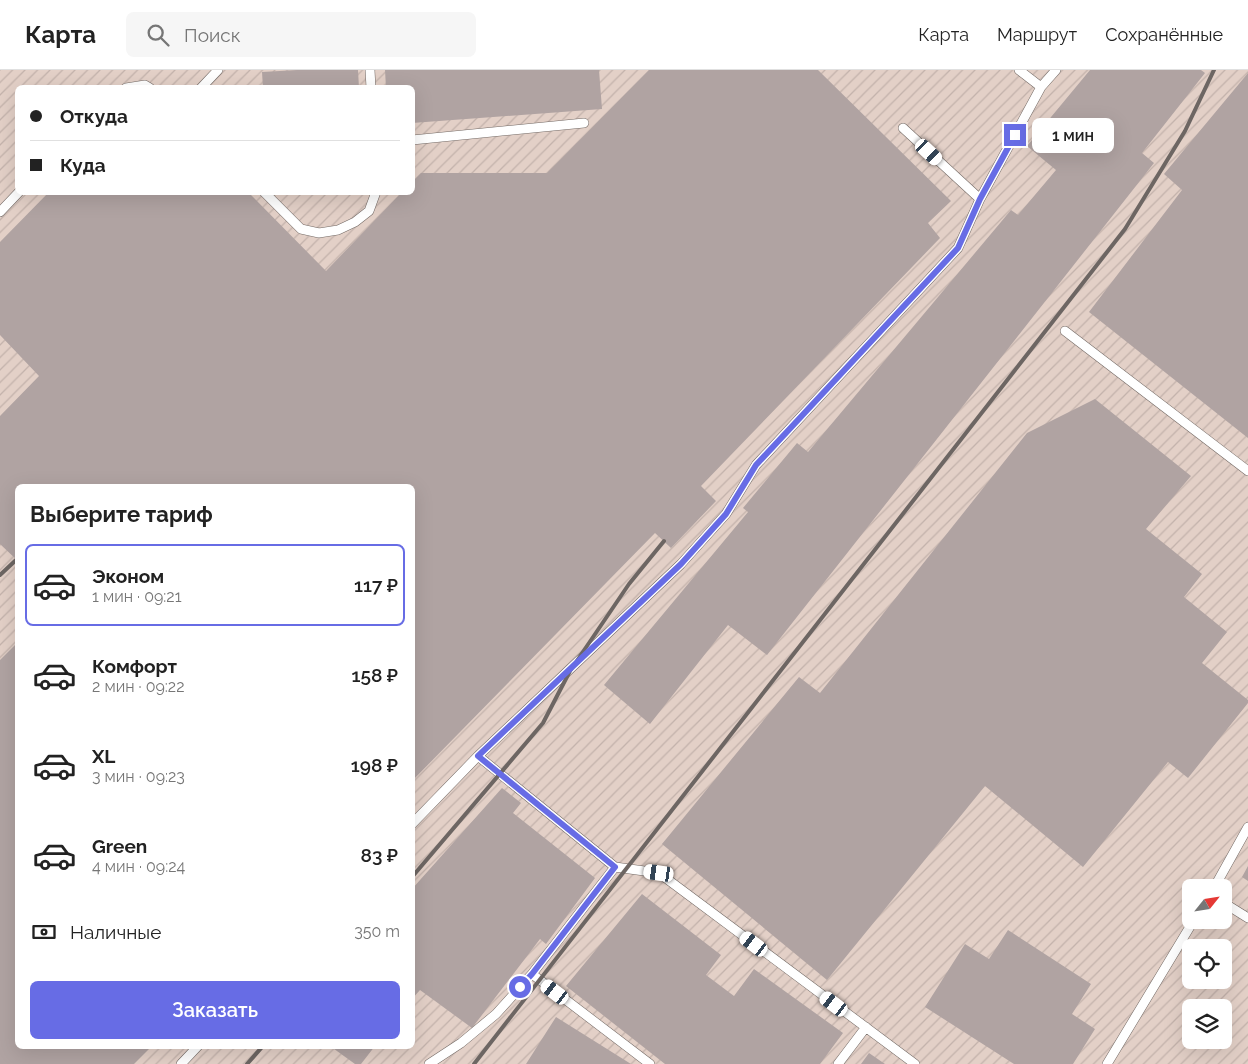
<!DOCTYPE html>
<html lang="ru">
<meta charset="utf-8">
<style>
:root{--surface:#fff;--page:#f6f6f6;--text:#222;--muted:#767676;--line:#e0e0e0;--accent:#676ce5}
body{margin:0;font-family:Raleway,sans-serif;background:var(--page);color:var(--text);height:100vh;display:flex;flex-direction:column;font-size:19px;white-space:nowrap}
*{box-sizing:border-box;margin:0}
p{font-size:16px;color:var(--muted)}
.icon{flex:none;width:28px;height:28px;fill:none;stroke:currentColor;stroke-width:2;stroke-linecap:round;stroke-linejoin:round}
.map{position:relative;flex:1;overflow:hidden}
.side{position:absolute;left:15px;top:414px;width:400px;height:565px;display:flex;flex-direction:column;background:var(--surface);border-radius:8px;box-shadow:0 5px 20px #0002}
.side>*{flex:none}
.top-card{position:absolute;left:15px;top:15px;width:400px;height:110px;border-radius:8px;box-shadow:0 5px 20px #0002;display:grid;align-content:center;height:110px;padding:0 15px;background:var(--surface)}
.needle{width:32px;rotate:60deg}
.buttons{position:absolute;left:1182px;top:809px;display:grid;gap:10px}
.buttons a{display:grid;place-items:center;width:50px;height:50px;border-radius:8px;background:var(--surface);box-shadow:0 5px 20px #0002;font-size:25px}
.end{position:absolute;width:22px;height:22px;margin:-11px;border:6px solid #676ce5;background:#fff;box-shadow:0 0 0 2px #fff}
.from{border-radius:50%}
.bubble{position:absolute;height:35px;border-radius:8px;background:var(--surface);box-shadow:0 5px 20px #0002;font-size:16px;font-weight:600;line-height:35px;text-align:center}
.car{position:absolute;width:15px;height:30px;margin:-15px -8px;border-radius:6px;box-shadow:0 0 4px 1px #0007;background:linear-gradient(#fff 24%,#345 0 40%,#fff 0 76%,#345 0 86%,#fff 0)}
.top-card b{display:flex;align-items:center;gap:18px;height:48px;font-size:19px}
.top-card b+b{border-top:1px solid var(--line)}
.top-card i{width:12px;height:12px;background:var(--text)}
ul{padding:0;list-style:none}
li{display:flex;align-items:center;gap:15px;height:82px;margin:0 10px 8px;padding:0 5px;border:2px solid transparent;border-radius:8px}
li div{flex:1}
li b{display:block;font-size:19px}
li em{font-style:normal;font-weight:600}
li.current{border-color:var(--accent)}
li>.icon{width:45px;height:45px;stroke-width:1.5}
h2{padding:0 15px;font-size:22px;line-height:60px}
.pay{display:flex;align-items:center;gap:12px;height:55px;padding:0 15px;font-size:19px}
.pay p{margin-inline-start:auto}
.button{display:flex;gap:10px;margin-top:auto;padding:10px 15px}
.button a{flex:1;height:58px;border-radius:8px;background:var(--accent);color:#fff;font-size:20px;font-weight:600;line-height:58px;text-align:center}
header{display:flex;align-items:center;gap:30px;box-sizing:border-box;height:70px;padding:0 25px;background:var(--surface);border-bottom:1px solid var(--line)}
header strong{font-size:24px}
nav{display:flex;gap:28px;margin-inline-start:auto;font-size:18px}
.search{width:350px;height:45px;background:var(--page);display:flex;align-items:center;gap:12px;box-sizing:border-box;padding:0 18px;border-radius:8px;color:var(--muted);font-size:19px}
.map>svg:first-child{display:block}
.industrial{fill:url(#industrial-furrows);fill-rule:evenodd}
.building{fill:#b0a3a2}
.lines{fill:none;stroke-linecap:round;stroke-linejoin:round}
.lane-casing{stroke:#736964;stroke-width:10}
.lane{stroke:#fff;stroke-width:9}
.rail{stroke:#6d6663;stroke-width:4}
.route{stroke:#676ce5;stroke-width:6}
</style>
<header>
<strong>Карта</strong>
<div class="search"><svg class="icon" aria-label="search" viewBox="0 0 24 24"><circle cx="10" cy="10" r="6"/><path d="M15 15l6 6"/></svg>Поиск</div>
<nav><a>Карта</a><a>Маршрут</a><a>Сохранённые</a></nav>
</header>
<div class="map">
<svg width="1248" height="994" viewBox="0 0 1248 994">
<defs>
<pattern id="industrial-furrows" width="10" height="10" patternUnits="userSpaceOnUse" patternTransform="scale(1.25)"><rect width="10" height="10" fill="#e3d0c7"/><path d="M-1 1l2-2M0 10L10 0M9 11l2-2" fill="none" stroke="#c3b2ab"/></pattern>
</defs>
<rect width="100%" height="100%" fill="#e7dcd6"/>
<path class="industrial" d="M0,0H1248V994H0ZM18,18H412V122H18ZM18,416H412V976H18ZM1191,818H1224V850H1191ZM1191,878H1224V910H1191ZM1191,938H1224V970H1191Z"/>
<path class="building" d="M297,0H358L359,18H263L262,2Z
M385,0H599L602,39L412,53V18H386Z
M649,0H818L951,131L928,153L940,168L701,416L716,431L671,478L655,463L412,711V416H18V491L0,474V346L39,306L0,265V172L49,122H248L326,201L402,122H412V112L421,103H547Z
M1090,0H1201L1205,3L1142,83L1154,93L767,585L728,555L650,654L604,615L748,442L743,438L797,373L808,382L1011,140L1018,145L1056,100L1027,76Z
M1248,3V368L1089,242L1182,120L1164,104Z
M301,122H316V124L301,125Z
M1095,329L1191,406L1146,459L1202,504L1184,527L1227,562L1202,593L1248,630V633L1188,708L1168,692L1083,797L985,716L827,910L662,774L799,607L820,623L1027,363Z
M18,572V976H152L134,994H0V590Z
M502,718L521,733L513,743L595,808L546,874L540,869L472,958L420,920L412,929V819Z
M1248,796V811L1242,807Z
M642,824L721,885L706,905L734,926L754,899L843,963L820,994H665L566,916Z
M1008,860L1091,914L1072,944L1095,959L1073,994H1014L925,937L965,874L989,889Z
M556,947L631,994H526Z
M330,976H375L361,994H355Z
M869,983L885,994H861Z"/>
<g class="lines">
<g class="lane-casing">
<path id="lane" d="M370,0L371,18
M1019,0L1041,17
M126,18L145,15L150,18
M201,18L218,0
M903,58L980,129
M412,70L584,53
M264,122L301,159L319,163L338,160L355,152L369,141L376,122
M0,142L19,122
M1065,261L1248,401
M478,686L615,797L659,803L915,994
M412,754L478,686L681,494L726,444L756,395L958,178L980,129L1041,17L1056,0
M1214,818L1248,757
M1224,833L1248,848
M532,904L650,994
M181,994L198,976
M429,994L461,973L496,944L532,904L615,797
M838,994L866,957
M1107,994L1194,850"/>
</g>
<use href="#lane" class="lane"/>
<path class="rail" d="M0,505L16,490
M412,807L543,653L570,601L608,545L629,514L664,471
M247,994L263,976
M474,994L1125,159L1185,61L1214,0"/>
</g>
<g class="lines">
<path class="route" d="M520,917L532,904L615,797L478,686L681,494L726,444L756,395L958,178L980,129L1015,65"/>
</g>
</svg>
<div class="buttons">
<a><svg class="needle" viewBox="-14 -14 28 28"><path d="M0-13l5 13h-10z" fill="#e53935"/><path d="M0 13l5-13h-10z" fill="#767676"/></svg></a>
<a><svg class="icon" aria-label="locate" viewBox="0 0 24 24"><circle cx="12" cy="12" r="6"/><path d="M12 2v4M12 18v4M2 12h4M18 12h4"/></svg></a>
<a><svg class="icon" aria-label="layers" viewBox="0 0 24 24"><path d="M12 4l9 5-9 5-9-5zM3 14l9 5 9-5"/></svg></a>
</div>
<i class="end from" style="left:520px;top:917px"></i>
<i class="end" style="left:1015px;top:65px"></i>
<div class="bubble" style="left:1032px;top:48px;width:82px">1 мин</div>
<i class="car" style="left:929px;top:82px;rotate:133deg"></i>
<i class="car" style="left:659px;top:803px;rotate:278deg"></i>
<i class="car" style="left:754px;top:874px;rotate:307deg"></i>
<i class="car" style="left:555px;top:922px;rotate:307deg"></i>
<i class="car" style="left:834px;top:934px;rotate:307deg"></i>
<div class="top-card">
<b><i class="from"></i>Откуда</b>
<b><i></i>Куда</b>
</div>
<section class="side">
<h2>Выберите тариф</h2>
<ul>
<li class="current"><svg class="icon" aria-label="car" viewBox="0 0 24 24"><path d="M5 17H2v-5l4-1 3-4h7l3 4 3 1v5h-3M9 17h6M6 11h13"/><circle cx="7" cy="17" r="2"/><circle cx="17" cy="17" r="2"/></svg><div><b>Эконом</b><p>1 мин · 09:21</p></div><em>117 ₽</em></li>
<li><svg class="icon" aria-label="car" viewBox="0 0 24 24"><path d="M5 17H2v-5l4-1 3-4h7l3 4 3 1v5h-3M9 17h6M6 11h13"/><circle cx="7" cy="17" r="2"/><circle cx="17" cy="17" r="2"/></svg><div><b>Комфорт</b><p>2 мин · 09:22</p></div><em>158 ₽</em></li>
<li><svg class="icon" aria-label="car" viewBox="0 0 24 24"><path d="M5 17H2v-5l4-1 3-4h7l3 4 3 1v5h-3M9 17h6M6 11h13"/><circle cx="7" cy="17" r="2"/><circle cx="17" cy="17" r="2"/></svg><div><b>XL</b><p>3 мин · 09:23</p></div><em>198 ₽</em></li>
<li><svg class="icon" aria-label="car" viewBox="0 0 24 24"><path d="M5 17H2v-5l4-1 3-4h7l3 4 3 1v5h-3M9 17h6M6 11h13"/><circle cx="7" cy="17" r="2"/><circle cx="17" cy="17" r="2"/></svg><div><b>Green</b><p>4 мин · 09:24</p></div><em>83 ₽</em></li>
</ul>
<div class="pay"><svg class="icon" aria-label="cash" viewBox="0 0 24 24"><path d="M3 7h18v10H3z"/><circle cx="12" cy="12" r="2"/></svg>Наличные<p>350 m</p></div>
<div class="button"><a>Заказать</a></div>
</section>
</div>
